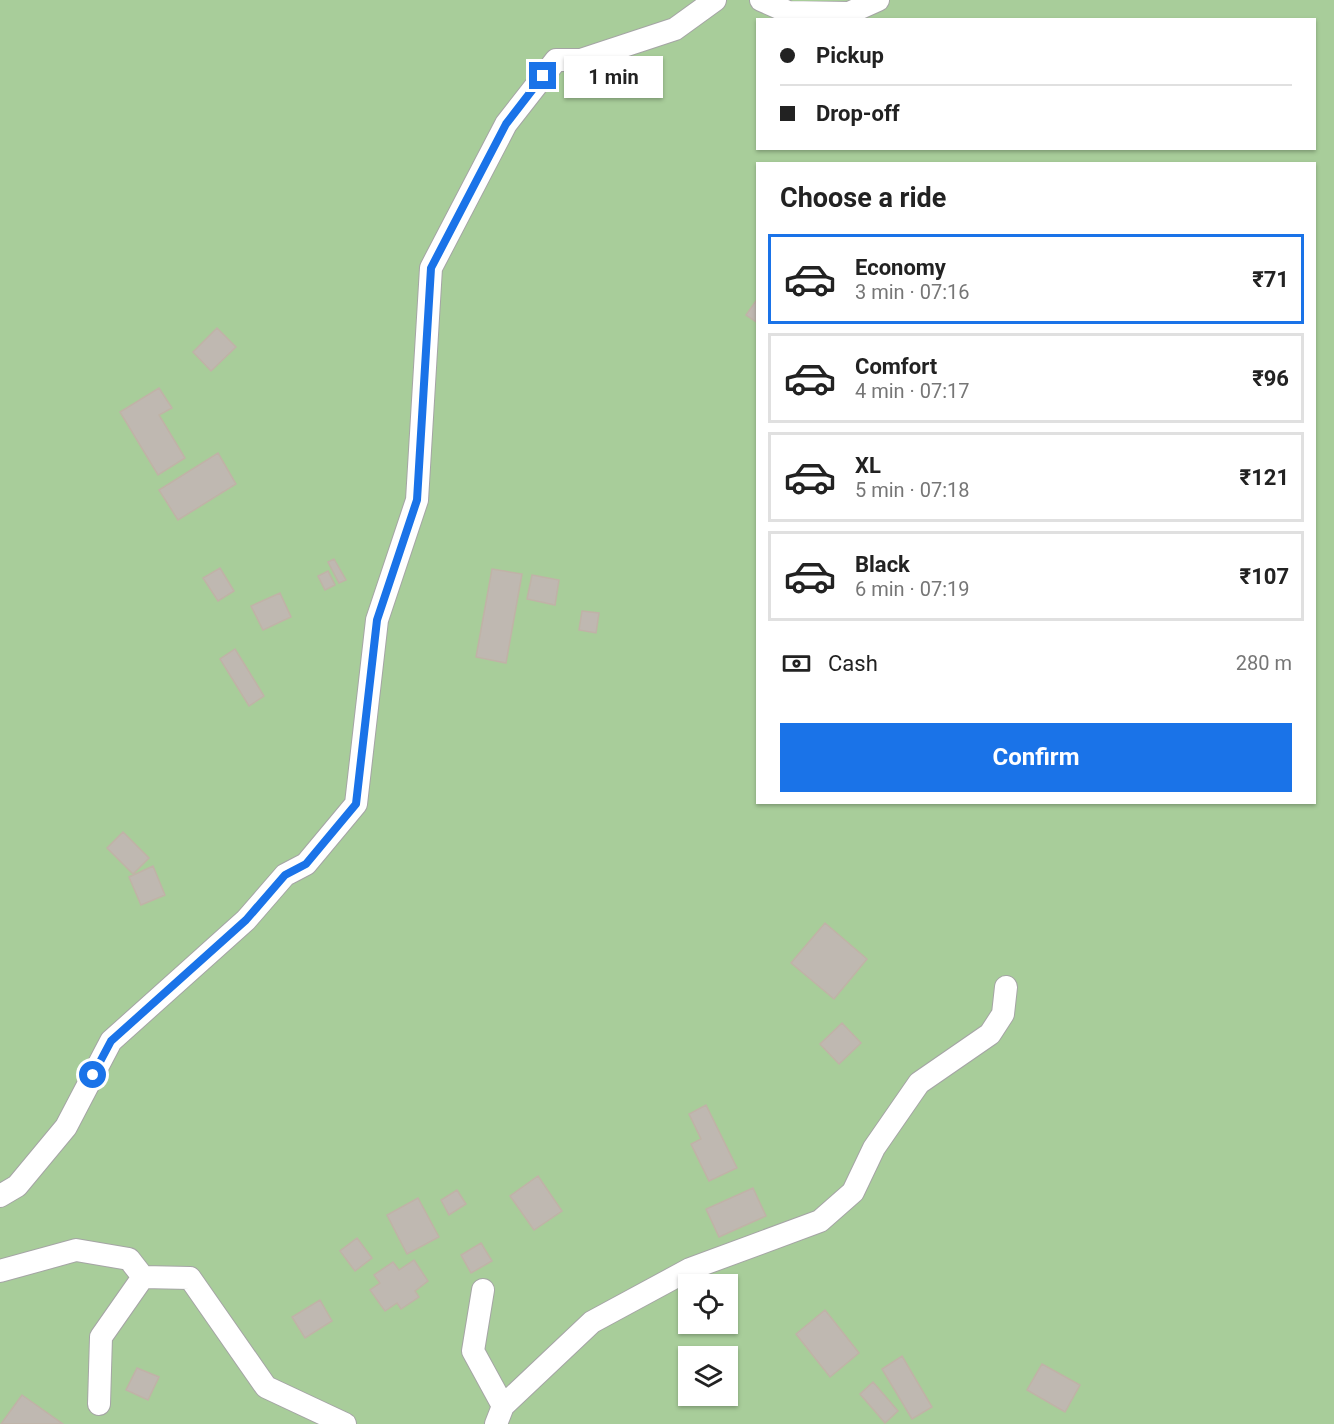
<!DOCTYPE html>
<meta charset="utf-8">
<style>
:root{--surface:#fff;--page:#f6f6f6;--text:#222;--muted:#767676;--line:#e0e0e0;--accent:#1a73e8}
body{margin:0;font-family:Roboto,sans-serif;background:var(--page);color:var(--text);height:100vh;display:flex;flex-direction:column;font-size:22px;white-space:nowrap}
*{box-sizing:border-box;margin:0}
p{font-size:20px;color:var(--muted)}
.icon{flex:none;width:33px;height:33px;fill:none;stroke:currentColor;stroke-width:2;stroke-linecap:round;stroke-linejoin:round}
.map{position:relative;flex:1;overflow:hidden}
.drawer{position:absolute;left:756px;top:162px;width:560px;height:642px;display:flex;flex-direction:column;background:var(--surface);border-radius:0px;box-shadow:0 2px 4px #0004}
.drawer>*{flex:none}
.top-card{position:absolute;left:756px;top:18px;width:560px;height:132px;border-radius:0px;box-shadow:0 2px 4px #0004;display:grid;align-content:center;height:132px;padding:0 24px;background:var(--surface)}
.tools{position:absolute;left:678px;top:1274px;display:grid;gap:12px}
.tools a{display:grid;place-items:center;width:60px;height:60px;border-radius:0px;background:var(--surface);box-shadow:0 2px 4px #0004;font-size:30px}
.end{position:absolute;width:27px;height:27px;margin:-14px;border:8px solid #1a73e8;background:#fff;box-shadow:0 0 0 3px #fff}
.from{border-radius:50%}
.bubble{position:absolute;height:42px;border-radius:0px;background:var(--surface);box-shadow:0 2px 4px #0004;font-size:20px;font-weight:700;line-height:42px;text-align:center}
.top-card b{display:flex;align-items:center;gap:21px;height:57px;font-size:22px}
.top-card b+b{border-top:2px solid var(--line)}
.top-card i{width:15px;height:15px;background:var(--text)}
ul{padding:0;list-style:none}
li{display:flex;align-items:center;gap:18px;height:90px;margin:0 12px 9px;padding:0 12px;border:3px solid var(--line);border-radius:0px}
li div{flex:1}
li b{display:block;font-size:22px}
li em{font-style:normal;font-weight:700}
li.on{border-color:var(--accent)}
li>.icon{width:54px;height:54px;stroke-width:1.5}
h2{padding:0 24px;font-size:27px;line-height:72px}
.pay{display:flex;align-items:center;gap:15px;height:66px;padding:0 24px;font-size:22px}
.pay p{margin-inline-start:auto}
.action{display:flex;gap:12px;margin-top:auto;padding:12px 24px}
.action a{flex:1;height:69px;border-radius:0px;background:var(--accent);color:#fff;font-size:24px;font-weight:700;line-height:69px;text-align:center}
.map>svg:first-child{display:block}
.forest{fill:#a8cd9a;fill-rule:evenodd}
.building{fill:#bfb8b1;stroke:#c0b3a7;stroke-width:1.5}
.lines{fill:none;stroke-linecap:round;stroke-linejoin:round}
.minor-casing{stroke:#a5a5a5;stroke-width:24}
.minor{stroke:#fff;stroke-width:22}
.route{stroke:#1a73e8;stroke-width:8}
</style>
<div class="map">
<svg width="1334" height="1424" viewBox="0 0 1334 1424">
<rect width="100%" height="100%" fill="#efece5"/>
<path class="forest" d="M0,0H1334V1424H0ZM758,20H1314V148H758ZM758,164H1314V802H758ZM688,1284H728V1323H688ZM688,1356H728V1395H688Z"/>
<path class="building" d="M758,298V323L746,315Z
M217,328L236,347L211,371L193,352Z
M159,388L172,408L159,415L185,458L158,475L120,412Z
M218,453L236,484L178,520L159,490Z
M334,559L346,580L339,583L328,562Z
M220,568L234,591L218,601L203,578Z
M492,569L522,574L506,663L476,657Z
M328,571L335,585L325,590L318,576Z
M532,575L559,580L555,605L527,599Z
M280,593L291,617L263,630L251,606Z
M582,611L599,613L596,633L579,630Z
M235,649L264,696L249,706L220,659Z
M123,832L149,858L133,874L107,848Z
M153,866L165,895L141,905L129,877Z
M825,923L867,959L834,999L791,963Z
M842,1023L861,1043L839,1064L820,1044Z
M706,1105L737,1168L709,1181L691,1144L701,1139L689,1114Z
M538,1176L562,1211L534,1230L510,1196Z
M753,1188L766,1216L719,1237L706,1209Z
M457,1190L466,1204L449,1215L441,1200Z
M418,1198L439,1237L407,1254L387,1215Z
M357,1238L372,1258L355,1271L340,1251Z
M481,1243L492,1261L471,1273L461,1255Z
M414,1260L428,1281L415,1291L419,1297L401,1309L397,1303L385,1311L370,1290L380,1283L374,1275L393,1262L399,1270Z
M320,1300L332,1321L305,1338L292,1317Z
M825,1310L859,1353L830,1377L796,1334Z
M902,1356L932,1407L912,1419L882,1369Z
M1042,1364L1080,1385L1065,1412L1027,1390Z
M137,1368L159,1377L148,1400L126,1390Z
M873,1382L898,1411L885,1423L860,1394Z
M22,1395L63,1424H1Z"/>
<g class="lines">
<g class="minor-casing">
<path id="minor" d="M761,0L788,12L849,13L878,0
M0,1196L17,1186L66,1127L111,1041L246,920L285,875L306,864L356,804L377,620L417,500L431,268L506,124L556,60H581L675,29L715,0
M0,1271L76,1250L129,1259L143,1277
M483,1290L473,1351L503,1406
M99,1404L101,1337L143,1277L190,1278L266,1387L345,1424
M496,1424L503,1406L592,1322L690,1269L820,1221L853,1192L874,1148L919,1083L990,1034L1003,1014L1006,987"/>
</g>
<use href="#minor" class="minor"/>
</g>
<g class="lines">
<path class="route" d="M93,1075L111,1041L246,920L285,875L306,864L356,804L377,620L417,500L431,268L506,124L543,76"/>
</g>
</svg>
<div class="tools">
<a><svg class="icon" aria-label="locate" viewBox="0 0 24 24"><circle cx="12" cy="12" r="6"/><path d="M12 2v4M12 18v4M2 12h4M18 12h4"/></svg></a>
<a><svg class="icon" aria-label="layers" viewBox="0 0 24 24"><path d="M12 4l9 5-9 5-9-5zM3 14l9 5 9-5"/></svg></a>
</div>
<i class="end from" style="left:93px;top:1075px"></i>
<i class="end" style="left:543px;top:76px"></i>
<div class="bubble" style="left:564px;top:56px;width:99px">1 min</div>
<div class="top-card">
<b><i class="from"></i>Pickup</b>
<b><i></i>Drop-off</b>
</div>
<section class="drawer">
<h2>Choose a ride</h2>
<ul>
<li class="on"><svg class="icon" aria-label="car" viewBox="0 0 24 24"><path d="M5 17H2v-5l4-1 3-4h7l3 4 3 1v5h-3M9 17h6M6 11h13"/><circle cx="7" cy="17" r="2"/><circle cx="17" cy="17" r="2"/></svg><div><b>Economy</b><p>3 min · 07:16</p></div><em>₹71</em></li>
<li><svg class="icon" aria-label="car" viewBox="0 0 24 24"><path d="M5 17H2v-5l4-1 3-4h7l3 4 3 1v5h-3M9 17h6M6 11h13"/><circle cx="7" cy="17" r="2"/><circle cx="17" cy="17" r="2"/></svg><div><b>Comfort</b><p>4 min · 07:17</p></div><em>₹96</em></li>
<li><svg class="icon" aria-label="car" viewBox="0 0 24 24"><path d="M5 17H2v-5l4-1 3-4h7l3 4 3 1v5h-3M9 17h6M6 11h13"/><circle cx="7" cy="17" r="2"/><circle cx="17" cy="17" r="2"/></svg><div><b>XL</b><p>5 min · 07:18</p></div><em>₹121</em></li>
<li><svg class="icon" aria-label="car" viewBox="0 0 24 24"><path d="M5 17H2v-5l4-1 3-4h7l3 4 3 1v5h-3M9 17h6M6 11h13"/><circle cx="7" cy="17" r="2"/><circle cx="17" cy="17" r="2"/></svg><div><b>Black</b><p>6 min · 07:19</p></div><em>₹107</em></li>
</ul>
<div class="pay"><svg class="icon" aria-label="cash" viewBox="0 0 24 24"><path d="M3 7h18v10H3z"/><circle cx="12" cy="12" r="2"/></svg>Cash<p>280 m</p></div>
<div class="action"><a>Confirm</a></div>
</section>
</div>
